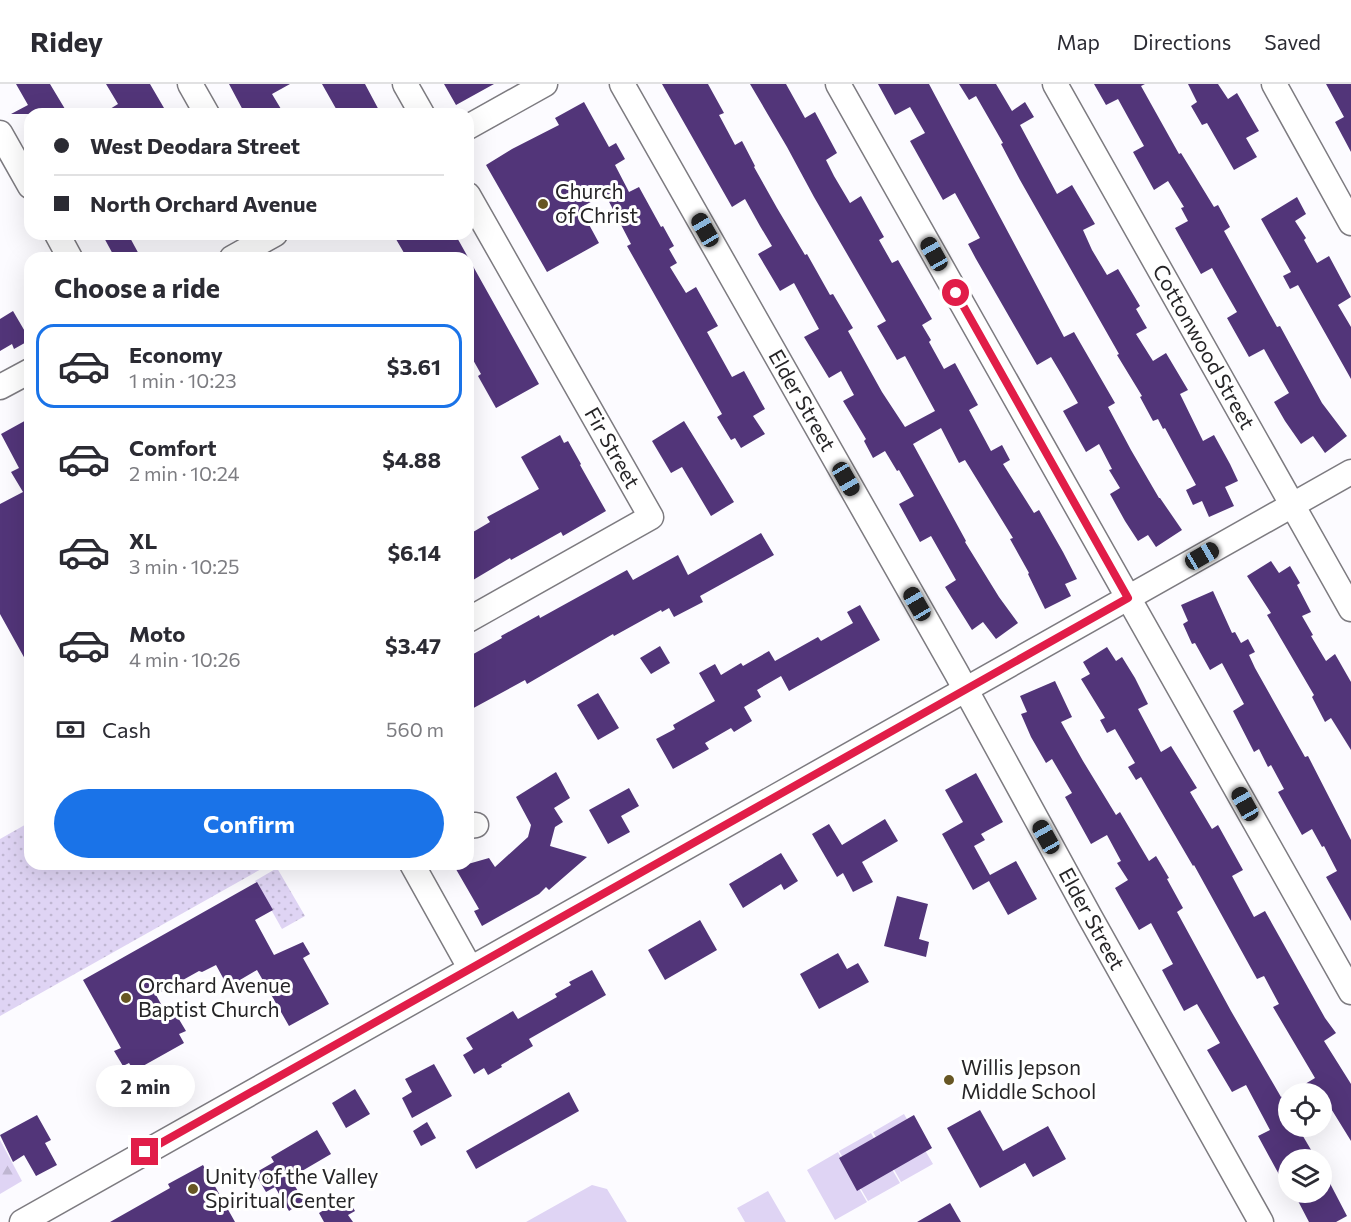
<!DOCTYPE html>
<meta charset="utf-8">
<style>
:root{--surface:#fff;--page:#f2f2f3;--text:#2b2b33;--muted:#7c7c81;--line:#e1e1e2;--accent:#1a73e8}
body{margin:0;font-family:Commissioner,sans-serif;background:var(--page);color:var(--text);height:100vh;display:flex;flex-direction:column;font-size:22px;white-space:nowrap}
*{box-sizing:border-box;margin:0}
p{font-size:20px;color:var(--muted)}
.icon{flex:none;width:33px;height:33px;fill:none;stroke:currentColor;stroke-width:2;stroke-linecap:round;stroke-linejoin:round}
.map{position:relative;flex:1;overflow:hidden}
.panel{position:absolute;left:24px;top:168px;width:450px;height:618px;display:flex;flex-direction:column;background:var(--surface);border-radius:18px;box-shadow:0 6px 24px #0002}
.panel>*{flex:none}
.banner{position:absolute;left:24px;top:24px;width:450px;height:132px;border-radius:18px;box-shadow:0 6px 24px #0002;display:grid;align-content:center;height:132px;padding:0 30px;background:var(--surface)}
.tools{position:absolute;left:1278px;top:999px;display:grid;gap:12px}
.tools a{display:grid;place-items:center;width:54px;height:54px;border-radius:50%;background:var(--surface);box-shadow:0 6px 24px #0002;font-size:30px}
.end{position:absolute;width:27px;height:27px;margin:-14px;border:8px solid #e11d48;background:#fff;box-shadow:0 0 0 3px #fff}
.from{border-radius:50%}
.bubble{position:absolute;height:42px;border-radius:21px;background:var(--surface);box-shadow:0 6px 24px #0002;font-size:20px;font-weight:700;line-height:42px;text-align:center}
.car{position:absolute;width:18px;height:36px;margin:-18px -9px;border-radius:8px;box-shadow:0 0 4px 2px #0007;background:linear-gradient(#222 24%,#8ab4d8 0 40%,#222 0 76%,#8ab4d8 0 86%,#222 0)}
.banner b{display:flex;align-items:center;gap:21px;height:57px;font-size:22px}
.banner b+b{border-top:2px solid var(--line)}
.banner i{width:15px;height:15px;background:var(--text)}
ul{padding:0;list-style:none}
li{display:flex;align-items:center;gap:18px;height:84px;margin:0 12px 9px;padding:0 18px;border:3px solid transparent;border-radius:18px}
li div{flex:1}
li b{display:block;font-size:22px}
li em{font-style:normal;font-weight:700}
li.active{border-color:var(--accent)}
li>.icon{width:54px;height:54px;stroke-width:1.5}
h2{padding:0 30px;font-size:27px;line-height:72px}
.pay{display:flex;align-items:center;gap:15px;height:66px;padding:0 30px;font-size:22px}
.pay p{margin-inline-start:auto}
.primary-button{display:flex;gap:12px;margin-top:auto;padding:12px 30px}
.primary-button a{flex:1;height:69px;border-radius:36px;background:var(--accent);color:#fff;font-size:24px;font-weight:700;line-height:69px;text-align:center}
header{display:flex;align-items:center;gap:36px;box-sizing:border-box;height:84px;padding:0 30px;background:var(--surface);border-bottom:2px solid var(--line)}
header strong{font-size:28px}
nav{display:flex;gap:33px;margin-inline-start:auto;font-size:21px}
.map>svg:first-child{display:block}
.forest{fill:url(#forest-firs)}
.park{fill:url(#park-dots)}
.pitch{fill:#dfd4f4}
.building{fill:#523579}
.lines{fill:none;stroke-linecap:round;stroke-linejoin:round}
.minor-casing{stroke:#7d7b80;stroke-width:27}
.minor{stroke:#fff;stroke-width:24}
.route{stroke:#e11d48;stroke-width:8}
.poi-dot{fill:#675624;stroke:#fff;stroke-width:2}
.labels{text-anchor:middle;stroke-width:6;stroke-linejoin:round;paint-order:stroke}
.poi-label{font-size:21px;fill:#262527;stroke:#fff;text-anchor:start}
.street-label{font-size:21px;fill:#262527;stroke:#fff}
</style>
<header>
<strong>Ridey</strong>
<nav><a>Map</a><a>Directions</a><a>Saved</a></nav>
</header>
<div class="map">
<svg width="1351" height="1138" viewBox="0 0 1351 1138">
<defs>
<pattern id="forest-firs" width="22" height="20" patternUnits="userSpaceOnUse" patternTransform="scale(1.5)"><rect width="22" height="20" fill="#dfd4f4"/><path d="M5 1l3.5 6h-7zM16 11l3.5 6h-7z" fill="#bfb6d1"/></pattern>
<pattern id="park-dots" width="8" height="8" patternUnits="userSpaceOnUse" patternTransform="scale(1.5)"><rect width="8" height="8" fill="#dfd4f4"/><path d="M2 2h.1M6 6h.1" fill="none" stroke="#bfb6d1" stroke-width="1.8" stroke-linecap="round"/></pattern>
</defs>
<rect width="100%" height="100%" fill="#fcfbff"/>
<path class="forest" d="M0,1056L22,1097L0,1110Z"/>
<path class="park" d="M30,738V780H270L0,932V755Z
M277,784L305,832L282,845L255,797Z"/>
<path class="pitch" d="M904,1030L933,1080L901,1098L873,1048Z
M871,1049L900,1099L868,1117L839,1067Z
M838,1068L867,1118L835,1136L807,1086Z
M592,1101L607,1105L627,1138H526Z
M768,1107L786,1138H745L737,1124Z"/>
<path class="building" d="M16,0H50L68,30H11L28,21Z
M106,0H150L164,24L154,30H102L118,20Z
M229,0H290L272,10L284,30H245Z
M322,0H365L381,30H339Z
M444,0H494L456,21Z
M662,0H708L724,29L719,31L735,61L742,57L755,82L754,83L777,124L805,171L807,170L830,211L833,210L853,244L848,247L882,308L905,343L935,327L905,272L897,276L877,242L886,237L814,113L787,63L750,0H786L805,34L815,28L837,69L826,76L834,92L850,119L861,112L884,153L879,156L892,179L898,176L932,235L922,241L931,256L929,258L944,285L955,279L978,321L969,326L991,367L1002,361L1010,376L1003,380L1034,429L1039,426L1063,468L1077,495L1065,500L1071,512L1045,525L1028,490L1029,489L1010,455L1013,454L965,376L959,379L941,344L913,360L966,457L965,458L999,513L1018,539L996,555L983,538L972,546L945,503L956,496L931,452L920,458L899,420L914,412L899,386L897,387L885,367L873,374L864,357L866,355L843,317L854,311L841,287L829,294L804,253L819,245L794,199L780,207L758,170L772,162L760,142L745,115L732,123Z
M878,0H929L1064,253L1074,248L1115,319L1108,323L1131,366L1159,414H1160L1182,446L1156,463L1148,451L1138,457L1125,437L1110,410L1120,404L1109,386L1112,385L1099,360L1086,368L1063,327L1078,319L1063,293L1051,273L1037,281L976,175L968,160L980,154L955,109L943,116L910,57L925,49L910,23L895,31Z
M959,0H996L1012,27L1025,18L1034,33L1020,41L1057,110L1072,101L1095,140L1083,146L1092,166L1107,191L1118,185L1140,222L1136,225L1147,244L1136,250L1153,277L1166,269L1188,306L1180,310L1203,357L1214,351L1230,380L1238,397L1225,403L1234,422L1209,433L1202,417L1193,421L1186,406L1196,401L1165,344L1163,345L1158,335L1153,337L1140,313L1142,312L1117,271L1119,270L1020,96L1001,60L1003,59L976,12L969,16Z
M1094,0H1145L1141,2L1179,70L1181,69L1214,123L1218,121L1230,143L1224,147L1277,243L1280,242L1322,319L1347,352L1325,369L1313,352L1301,360L1285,337L1274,318L1289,309L1274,283L1264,265L1249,273L1227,234L1237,228L1222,202L1212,184L1201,190L1175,144L1188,137L1181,124L1184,123L1168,97L1154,106L1133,68L1144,62L1129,35L1118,15L1106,21Z
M1188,0H1218L1228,15L1237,9L1259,47L1246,54L1257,73L1234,86L1207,39L1202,41L1191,22L1197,18Z
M1326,0H1351V68L1335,38L1344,33Z
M584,18L609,63L616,59L625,75L615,81L629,108L639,103L661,143L663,142L674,162L669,165L677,179L670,183L686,209L696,203L718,242L707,248L732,293L744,287L765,325L753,332L765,350L741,364L735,354L731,356L717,333L722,330L627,162L631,160L605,110L580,124L599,159L547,188L486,81L512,65L559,41L555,34Z
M1297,113L1306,130L1295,137L1306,154L1304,156L1317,179L1329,172L1351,213L1338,221L1351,243V295L1298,201L1290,205L1283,192L1291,188L1261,135Z
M102,150H128L141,174H115Z
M393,150H455L539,300L496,324L478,292L481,290L468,267V174H407Z
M13,227L30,256L14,265L12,260L0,267V235Z
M30,334V584L0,530V420L23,408L11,388L19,384L1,350Z
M684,337L734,418L711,432L682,383L671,389L652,357Z
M560,351L564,359L568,357L581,380L580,381L606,427L563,452L561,448L511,476L510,474L468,499V451L490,438L487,433L539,405L521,373Z
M761,449L774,471L700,512L703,518L674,533L669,524L662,528L661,526L614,552L613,550L527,600L525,596L468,627V573L502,554L501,552L539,531L540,534L627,486L633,496L678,471L688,491Z
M1271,477L1279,489L1290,482L1300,499L1297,501L1311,528L1302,532L1313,551L1311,552L1326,577L1335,570L1351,598V666L1331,634L1325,638L1312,613L1314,611L1267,531L1271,529L1247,492Z
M1213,507L1232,549L1235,548L1241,559L1248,555L1255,568L1249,571L1255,584L1305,673L1308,672L1351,756V837L1326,793L1337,787L1324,762L1322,763L1312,745L1302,751L1278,708L1284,705L1271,681L1268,683L1259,665L1254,668L1233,627L1244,620L1222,579L1210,586L1195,559L1192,560L1183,540L1188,537L1181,521Z
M860,521L880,556L789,607L781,592L757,606L761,613L744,623L752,637L734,648L731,644L705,659L709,665L673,685L656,655L675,645L673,641L715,617L699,589L715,580L721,591L741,579L743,582L769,567L775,577L818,553L821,557L853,539L847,528Z
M660,562L670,579L651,590L640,574Z
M1107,563L1116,577L1122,573L1135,594L1148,620L1138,625L1161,668L1171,662L1197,704L1190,708L1212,745L1218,741L1243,786L1232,792L1254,833L1265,827L1325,934L1336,949L1324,957L1351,1000V1057L1322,1010H1310L1305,1000L1315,994L1273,923L1279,920L1264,892L1257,895L1194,781L1193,782L1141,693L1136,696L1128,683L1135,679L1115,645L1107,649L1100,636L1105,634L1081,595L1090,590L1083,578Z
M1055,597L1072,633L1061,638L1083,677L1116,731L1120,728L1149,777L1156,772L1169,794L1167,795L1183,824L1177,828L1231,927L1281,1013L1288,1010V1042H1297L1317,1076H1288V1107L1258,1052L1270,1046L1246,1001L1232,1008L1207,966L1220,959L1197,920L1184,927L1162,886L1173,880L1151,839L1139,846L1115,804L1128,796L1117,779L1121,777L1107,751L1091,760L1065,713L1072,709L1052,675L1046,679L1031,653L1021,630L1027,628L1020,612Z
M598,609L619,644L598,656L577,621Z
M556,688L570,714L554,724L563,738L555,743L550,762L587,773L549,806L546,803L539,810L482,842L474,827L479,825L453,780H468L489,774L495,783L528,753L531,741L516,713Z
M976,689L1003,738L981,750L985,756L974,762L990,791L1016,777L1037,815L1008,831L989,797L973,806L942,750L963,738L945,706Z
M629,704L639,722L621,732L630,748L608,760L589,726Z
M885,735L898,757L862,778L873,798L853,808L843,789L837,793L812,750L829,740L842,761Z
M781,769L798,797L784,806L781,800L743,824L729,800Z
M257,798L273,826L255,836L274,871L303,858L310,870L303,874L329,920L289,942L257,886L228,903L216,881L202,888L199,887L156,911L170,936L177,932L186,947L179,950L184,959L134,987L129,979L123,982L114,967L121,964L83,896Z
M897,812L928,820L919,855L929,858L926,873L884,862Z
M700,836L717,866L665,896L648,866Z
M838,869L847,885L858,879L869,898L819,925L800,890Z
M592,886L606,911L529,955L533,962L501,981L502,983L488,991L484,984L474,990L463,971L473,965L466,954L513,927L518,935L557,913L555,910L571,901L569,898Z
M434,980L452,1012L412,1034L402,1014L412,1008L405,995Z
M355,1005L370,1030L346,1044L332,1019Z
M569,1008L579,1027L476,1085L466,1067Z
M980,1026L1003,1067L1048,1042L1066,1075L1033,1093L1025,1079L980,1104L947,1044Z
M37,1031L51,1056L45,1059L57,1081L36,1092L24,1071L13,1078L0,1051Z
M914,1031L932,1064L857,1107L839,1074Z
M427,1038L436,1054L421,1062L413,1047Z
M317,1046L331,1070L290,1094L304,1117L289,1127L275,1103L266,1108L255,1089L274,1078L271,1073Z
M203,1081L235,1138H110L170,1104L168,1100Z
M1322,1084L1347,1132L1336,1138H1309L1297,1115L1309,1108H1322Z
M346,1113L355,1127L348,1131L353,1138H324L319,1129Z
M950,1119L961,1138H917Z"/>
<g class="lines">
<g class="minor-casing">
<g id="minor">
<path d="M190,0L207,30"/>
<path d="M405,0L422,30"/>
<path id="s1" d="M622,0L956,588L1090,833L1261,1138"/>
<path d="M838,0L1351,908"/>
<path id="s2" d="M1055,0L1351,525"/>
<path d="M1274,0L1351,139"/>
<path d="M468,43L545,0"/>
<path d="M0,49L30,102"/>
<path id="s3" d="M468,111L651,433L468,536"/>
<path d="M57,150L70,174"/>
<path d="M232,174L275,150"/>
<path d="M0,303L30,287"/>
<path d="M468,742L476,741"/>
<path d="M412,780L470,884"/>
<path d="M22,1138L1351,388"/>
</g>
</g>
<use href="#minor" class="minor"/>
</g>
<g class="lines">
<path class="route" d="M145,1068L1128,514L956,209"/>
</g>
<g class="poi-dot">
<circle cx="543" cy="120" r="6"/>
<circle cx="126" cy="914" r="6"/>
<circle cx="949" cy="996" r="6"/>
<circle cx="193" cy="1105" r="6"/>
</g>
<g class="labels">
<g class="poi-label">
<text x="555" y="115">Church<tspan x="555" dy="24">of Christ</tspan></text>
<text x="138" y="909">Orchard Avenue<tspan x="138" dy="24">Baptist Church</tspan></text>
<text x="961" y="991">Willis Jepson<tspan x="961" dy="24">Middle School</tspan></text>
<text x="205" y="1100">Unity of the Valley<tspan x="205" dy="24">Spiritual Center</tspan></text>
</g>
<g class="street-label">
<text dy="7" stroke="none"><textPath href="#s2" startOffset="302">Cottonwood Street</textPath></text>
<text dy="7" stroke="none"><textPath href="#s1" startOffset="364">Elder Street</textPath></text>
<text dy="7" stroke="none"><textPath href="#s3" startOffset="291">Fir Street</textPath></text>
<text dy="7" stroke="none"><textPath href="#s1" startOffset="958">Elder Street</textPath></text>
</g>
</g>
</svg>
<div class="tools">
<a><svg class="icon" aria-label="locate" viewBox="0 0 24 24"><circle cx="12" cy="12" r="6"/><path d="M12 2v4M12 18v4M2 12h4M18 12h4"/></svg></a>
<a><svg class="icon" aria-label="layers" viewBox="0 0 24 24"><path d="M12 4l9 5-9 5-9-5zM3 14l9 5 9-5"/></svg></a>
</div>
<i class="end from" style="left:956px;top:209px"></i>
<i class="end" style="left:145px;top:1068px"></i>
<div class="bubble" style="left:96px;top:981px;width:99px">2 min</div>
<i class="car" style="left:705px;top:146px;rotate:330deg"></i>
<i class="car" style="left:934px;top:170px;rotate:331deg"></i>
<i class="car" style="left:846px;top:395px;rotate:150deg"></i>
<i class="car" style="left:1202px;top:472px;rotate:60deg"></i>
<i class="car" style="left:917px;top:520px;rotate:330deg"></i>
<i class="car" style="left:1245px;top:720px;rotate:331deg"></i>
<i class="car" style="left:1046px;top:753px;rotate:331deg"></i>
<div class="banner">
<b><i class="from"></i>West Deodara Street</b>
<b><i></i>North Orchard Avenue</b>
</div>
<section class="panel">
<h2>Choose a ride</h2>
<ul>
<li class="active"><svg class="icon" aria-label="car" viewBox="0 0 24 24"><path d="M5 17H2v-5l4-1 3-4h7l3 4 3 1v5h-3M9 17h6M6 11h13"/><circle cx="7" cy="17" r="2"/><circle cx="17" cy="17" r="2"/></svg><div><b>Economy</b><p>1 min · 10:23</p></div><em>$3.61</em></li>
<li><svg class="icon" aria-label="car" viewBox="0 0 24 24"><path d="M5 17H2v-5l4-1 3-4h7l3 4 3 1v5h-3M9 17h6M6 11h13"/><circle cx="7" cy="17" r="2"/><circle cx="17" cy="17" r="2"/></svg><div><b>Comfort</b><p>2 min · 10:24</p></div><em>$4.88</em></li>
<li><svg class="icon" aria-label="car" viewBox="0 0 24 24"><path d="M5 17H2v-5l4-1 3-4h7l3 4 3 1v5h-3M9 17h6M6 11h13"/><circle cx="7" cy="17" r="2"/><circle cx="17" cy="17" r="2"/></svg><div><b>XL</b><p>3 min · 10:25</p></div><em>$6.14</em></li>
<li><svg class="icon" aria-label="car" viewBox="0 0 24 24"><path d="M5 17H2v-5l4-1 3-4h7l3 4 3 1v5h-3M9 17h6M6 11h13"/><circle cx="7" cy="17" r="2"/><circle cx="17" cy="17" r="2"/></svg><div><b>Moto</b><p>4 min · 10:26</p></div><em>$3.47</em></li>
</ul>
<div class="pay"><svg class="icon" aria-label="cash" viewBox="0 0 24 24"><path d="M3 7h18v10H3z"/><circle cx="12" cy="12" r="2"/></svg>Cash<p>560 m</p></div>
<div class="primary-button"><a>Confirm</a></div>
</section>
</div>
